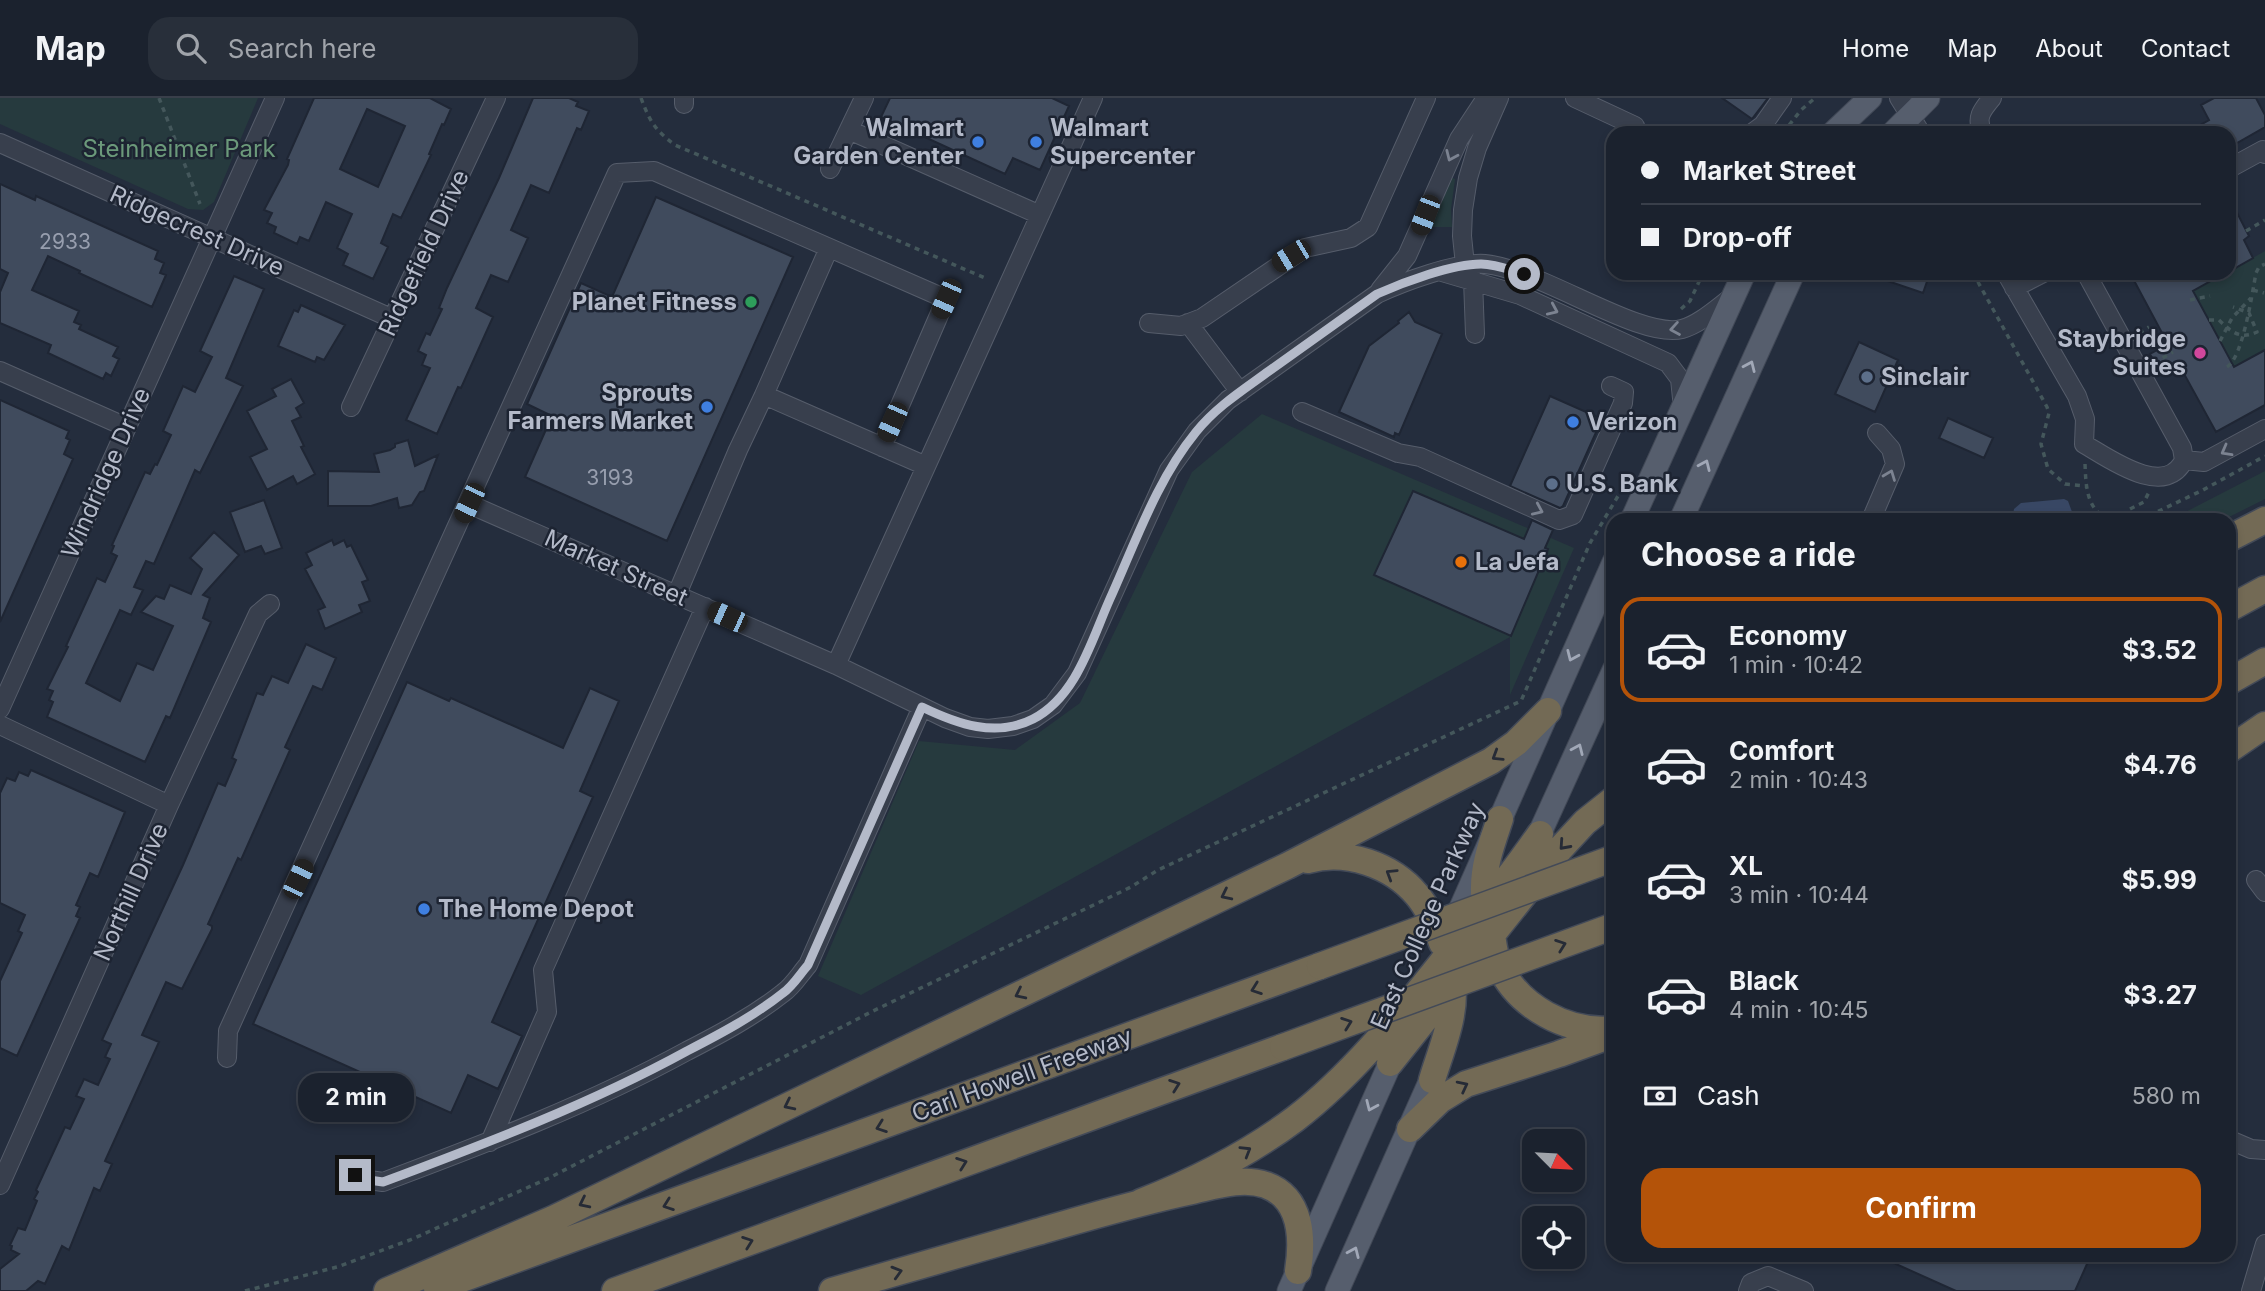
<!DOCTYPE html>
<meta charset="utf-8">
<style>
:root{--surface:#1b222e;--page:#282f3a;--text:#f1f3f6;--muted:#a0a4aa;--line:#393f4a;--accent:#b45309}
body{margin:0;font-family:Inter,sans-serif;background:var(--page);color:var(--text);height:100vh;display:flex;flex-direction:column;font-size:26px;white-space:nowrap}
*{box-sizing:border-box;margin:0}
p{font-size:23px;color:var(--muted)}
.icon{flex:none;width:38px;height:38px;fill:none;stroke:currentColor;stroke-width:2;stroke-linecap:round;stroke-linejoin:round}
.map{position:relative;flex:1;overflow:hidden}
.side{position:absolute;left:1606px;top:415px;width:630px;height:749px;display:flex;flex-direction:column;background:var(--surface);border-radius:21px;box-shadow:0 4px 10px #0003,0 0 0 2px var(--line)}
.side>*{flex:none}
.hud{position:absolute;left:1606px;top:28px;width:630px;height:154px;border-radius:21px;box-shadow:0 4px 10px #0003,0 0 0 2px var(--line);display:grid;align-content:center;height:154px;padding:0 35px;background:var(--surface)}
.needle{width:46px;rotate:114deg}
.buttons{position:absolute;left:1522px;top:1031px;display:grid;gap:14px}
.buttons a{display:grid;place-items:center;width:63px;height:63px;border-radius:14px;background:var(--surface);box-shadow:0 4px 10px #0003,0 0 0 2px var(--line);font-size:35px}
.end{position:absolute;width:32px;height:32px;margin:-16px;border:9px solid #b4bac9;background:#111;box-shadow:0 0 0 4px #111}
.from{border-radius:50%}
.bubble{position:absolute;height:49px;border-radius:21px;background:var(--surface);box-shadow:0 4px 10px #0003,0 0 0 2px var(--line);font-size:23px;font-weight:700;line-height:49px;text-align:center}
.car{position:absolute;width:21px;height:42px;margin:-21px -10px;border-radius:9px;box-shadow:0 0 5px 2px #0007;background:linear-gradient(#222 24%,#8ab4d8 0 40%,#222 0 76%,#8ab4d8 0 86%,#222 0)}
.hud b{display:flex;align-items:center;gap:24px;height:66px;font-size:26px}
.hud b+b{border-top:2px solid var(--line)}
.hud i{width:18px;height:18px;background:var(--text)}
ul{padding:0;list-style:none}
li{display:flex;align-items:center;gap:21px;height:105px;margin:0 14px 10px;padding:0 21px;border:4px solid transparent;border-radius:21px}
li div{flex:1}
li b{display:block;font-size:26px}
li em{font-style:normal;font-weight:700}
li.selected{border-color:var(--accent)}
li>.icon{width:63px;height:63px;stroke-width:1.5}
h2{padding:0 35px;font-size:32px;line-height:84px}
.pay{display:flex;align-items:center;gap:18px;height:77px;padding:0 35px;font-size:26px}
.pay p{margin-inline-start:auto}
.action{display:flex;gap:14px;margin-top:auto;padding:14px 35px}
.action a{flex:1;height:80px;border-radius:21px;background:var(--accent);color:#fff;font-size:28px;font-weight:700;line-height:80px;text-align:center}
header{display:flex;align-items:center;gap:42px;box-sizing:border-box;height:98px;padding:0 35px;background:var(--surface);border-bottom:2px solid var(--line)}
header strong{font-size:33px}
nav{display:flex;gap:38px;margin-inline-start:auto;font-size:24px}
.search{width:490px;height:63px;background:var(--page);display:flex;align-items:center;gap:18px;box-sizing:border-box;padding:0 24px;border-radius:21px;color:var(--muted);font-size:26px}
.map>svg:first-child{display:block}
.green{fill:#263a3e}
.water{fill:#384764}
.building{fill:#404b5d;stroke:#1f2634;stroke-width:2;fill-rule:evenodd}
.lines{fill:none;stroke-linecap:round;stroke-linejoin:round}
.minor-casing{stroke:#565d6b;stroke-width:20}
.major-casing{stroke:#414856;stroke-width:25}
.highway-casing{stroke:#434a58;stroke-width:29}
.path{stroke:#44575b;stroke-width:3.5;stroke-dasharray:5 5;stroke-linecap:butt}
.minor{stroke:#383f4d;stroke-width:18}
.major{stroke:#565e6d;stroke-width:23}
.highway{stroke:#736a55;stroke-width:26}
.highway-bridge-casing{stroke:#434a58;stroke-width:29;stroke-linecap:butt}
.highway-bridge{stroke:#736a55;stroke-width:26}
.oneway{stroke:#7c8391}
.oneway2{stroke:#a1a8b7}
.oneway3{stroke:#262b36}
.route{stroke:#b4bac9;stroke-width:9}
.shop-dot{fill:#3f7fe0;stroke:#1d2432;stroke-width:2.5}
.leisure-dot{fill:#2e9e5b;stroke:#1d2432;stroke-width:2.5}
.hotel-dot{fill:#d1479c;stroke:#1d2432;stroke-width:2.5}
.service-dot{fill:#5c6f8a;stroke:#1d2432;stroke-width:2.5}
.food-dot{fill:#e8710a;stroke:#1d2432;stroke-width:2.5}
.labels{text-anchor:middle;stroke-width:5;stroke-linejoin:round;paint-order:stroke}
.number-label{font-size:21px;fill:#979eae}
.poi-label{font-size:24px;font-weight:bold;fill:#b4bac9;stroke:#1d2432;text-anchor:start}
.park-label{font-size:24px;fill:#6b997a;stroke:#1d2432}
.street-label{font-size:24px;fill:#b4bac9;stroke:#1d2432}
</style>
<header>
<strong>Map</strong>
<div class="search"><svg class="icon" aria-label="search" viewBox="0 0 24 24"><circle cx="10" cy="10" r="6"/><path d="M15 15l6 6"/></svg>Search here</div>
<nav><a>Home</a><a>Map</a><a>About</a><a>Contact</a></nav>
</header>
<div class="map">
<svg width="2265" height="1193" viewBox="0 0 2265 1193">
<rect width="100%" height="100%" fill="#242d3d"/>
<path class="green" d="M0,0H258L214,104L203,112L188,111L0,26Z
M1452,80L1455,81L1451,111L1452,129H1433L1432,126Z
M2265,153V252L2258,256L2261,262L2232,278C2225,246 2210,219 2187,196L2225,175H2230V173Z
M1262,316L1574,450L1510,597V539L861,897L818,878L919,643L1015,652L1080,605L1192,374Z
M2265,373V401L2223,422H2170Z"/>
<path class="water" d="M2064,401L2068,403L2075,422H2012L2014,411L2021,405Z"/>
<path class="building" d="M314,0H430L451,11L444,27L442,26L429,56L431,57L401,120L393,116L381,145L388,149L373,181L343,167L348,156L337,150L352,116L326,104L309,143L300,139L297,146L274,135L276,129L267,125L272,115L264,112L288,67L289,62L287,61ZM367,11L405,28L378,89L340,71Z
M533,0H569L578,4L576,8L589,13L581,32L577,30L549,95L531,87L511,132L528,140L508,184L491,177L476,210L493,219L461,290L458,289L437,336L406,322L430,270L422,267L426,257L418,253L426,235L430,237L442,211L439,210L447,190L499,80Z
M890,0H1052L1069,8L1040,72L1013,60L1005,76L881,19Z
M1722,0H1768L1752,21Z
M2214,0H2256L2265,17V29L2230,49V35H2186L2209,22L2201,7Z
M0,86L35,102L36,98L158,153L155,161L164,165L160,175L166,177L152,209L79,175L80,173L48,158L32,192L79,213L74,224L81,227L79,231L118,249L113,258L119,261L111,278L106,275L103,281L48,255L51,247L0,225V194L8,175L0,171Z
M656,99L793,159L667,443L525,379L552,318L527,306L581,185L612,199Z
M2230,101L2249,138L2244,142L2253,160L2230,173Z
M1873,175H1930L1923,195L1873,178Z
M2130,175H2225L2193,193L2234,269L2265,252V307L2216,334L2177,263L2159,273L2150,256L2168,246Z
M234,178L264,191L226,280L243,288L200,375L195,372L154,466L146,463L134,489L143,492L131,517L120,512L86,585L120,603L137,565L153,572L173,528L141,514L156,498L164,501L170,487L191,496L202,471L190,460L214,434L239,457L203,497L210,500L203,520L211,524L170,620L166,618L145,664L47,619L53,604L49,602L53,593L47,591L68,549L66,548L97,480L105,484L117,458L111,455L114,448L112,447L145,374L150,376L155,366L157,367L171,337L163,333L183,288L195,294L212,259L200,253Z
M301,207L345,227L324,262L317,259L315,264L278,248L294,212L298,214Z
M1409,214L1415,224L1442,236L1399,337L1395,335L1394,339L1339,314L1369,248L1399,225L1398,223Z
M1859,244L1898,262L1875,314L1835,296Z
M291,281L304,305L296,310L301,319L292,323L304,348L301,349L315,376L297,386L293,378L267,392L250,359L267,351L247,313L276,298L272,291Z
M1550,298L1602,321L1563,408L1560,410L1510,388Z
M0,302L69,333L66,340L70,342L64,356L73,361L0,524Z
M1948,320L1993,340L1984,360L1939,340Z
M408,342L415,368L438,357L424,393L420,394L412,407L399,410L397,400L371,408H328V373L379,374L374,356L390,352L395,349V346Z
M1413,393L1524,441L1532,422L1553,432L1545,450L1548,451L1511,538L1374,477Z
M264,402L282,450L265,456L261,448L245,454L230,414Z
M332,442L334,447L344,442L347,449L351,447L368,482L362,484L370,503L359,507L362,514L325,531L318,512L325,509L305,471L312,467L306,455Z
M306,546L336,560L322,592L313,588L285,649L290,652L241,762L238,760L208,826L212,828V831L182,891L166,884L142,937L159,944L105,1063L112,1066L100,1093L94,1090L69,1152L62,1148L45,1186L38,1183L26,1193H0V1171L19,1156L11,1152L12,1148L10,1147L18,1130L25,1132L37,1103L34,1101L38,1094L36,1092L65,1029L70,1031L84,1001L76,998L84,981L98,987L110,961L105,959L111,946L102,942L183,767L218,685L225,688L236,662L232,660L257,595L263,597L272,578L288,585Z
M407,584L449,603L451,600L563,650L590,590L619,603L580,693L593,699L492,924L522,938L498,991L468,977L451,1015L253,926Z
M31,672L125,714L98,779L90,775L76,807L80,809L76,818L80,820L17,958L0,950V883L22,835L18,833L25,817L0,805V695L7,680L15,683L19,674L28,678Z
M1876,1157H2091L2075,1193H1956Z"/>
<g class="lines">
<g class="minor-casing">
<path id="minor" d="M1575,0L1635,28
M1899,0L1921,35
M684,6V0
M849,32L1040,117
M1752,35L1763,27L1782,0
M1983,35C1975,20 1982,12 1992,0
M0,45L393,221
M2230,70L2263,52L2265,56
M830,71L864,0
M1442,174L1520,197L1668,265L1680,281L1683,310
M2006,175L2077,298L2085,321L2084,346C2107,359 2165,402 2184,362L2182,350L2086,175
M2014,190L2043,175
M1380,192L1407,158L1459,41L1486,0
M1149,225L1181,228L1202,220L1305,150L1351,140L1368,129L1426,0
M1188,225L1240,294
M1475,236L1473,182L1465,167L1462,138L1463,112L1468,80L1477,50L1499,0
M0,273L126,329
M764,297L829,150
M351,309L496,0
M1302,314L1398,355L1420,359L1559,422L1573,417L1623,305L1624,294L1611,288
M2184,362L2204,364L2265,331
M469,406L836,567L945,620L970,629L988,631L1013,628L1033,621L1053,607L1077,575L1169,372L1197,333L1228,302L1377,196C1403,184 1456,164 1485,166C1540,171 1640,242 1682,231C1700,226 1717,210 1732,199
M1871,422L1895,366L1891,351L1877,335
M677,496L738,352L764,297L926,368
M836,567L1093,0
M0,611L275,0
M0,627L169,707
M2256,782L2265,794
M227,960L228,933L617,75L654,73L946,201L882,349
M2230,1042L2251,1051L2265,1052
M490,1044L547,914L543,872L705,509
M355,1077L369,1082L383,1084C487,1045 590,1006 687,953C720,936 754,918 783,895C793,888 800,876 808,867L922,609
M0,1087L169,707L258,516L270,506
M1748,1193L1751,1185L1768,1178L1804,1193
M2251,1193L2265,1146"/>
</g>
<g class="major-casing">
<path id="major" d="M1833,35L1870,0
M1893,35L1928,0
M1632,422L1744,175
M1681,422L1793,175
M1532,752L1614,572
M1452,830L1614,464
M1289,1193L1397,950
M1337,1193L1438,966"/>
</g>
<g class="highway-casing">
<path id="highway" d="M2230,440L2265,422
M2230,510L2265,491
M2230,583L2265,563
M2230,651L2265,627
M1500,721C1492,745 1483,768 1484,794C1484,804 1488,815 1490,825C1493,838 1493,855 1499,867C1518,909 1568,936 1614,931
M1308,762C1346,751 1392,767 1417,797C1429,811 1436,828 1442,845
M1390,965L1560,751L1585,724L1614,701
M1432,982C1442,949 1457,916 1452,882
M1410,1031L1440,1002L1466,986L1559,956L1614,936
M1141,1104C1195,1083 1248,1056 1295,1021C1351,978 1396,922 1440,867C1474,824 1509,781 1540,736
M437,1190L1320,868
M387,1193L553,1121L1287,768L1491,663L1516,645L1548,613
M615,1193L1283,949
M832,1193C900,1173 969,1154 1037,1134C1089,1119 1139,1104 1192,1093C1215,1088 1242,1079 1266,1087C1302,1100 1303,1141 1298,1173"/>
</g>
<path class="path" d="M159,0L200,106
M641,0C650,24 655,32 675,47L985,180
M1783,35L1801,12L1815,0
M2246,133L2265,122
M1973,175L2047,309L2049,315L2041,346L2048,371L2065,386L2086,388
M2253,192L2264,195
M2190,202L2210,198
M1681,211L1690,203L1703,175
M2209,222H2219C2231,234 2241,242 2257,234L2249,215L2233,209
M2139,235L2149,229
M2220,243L2232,220L2251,200
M2154,265L2173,254
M2227,269C2243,259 2252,196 2256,175L2259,169L2265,166
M2085,366C2086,388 2086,410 2108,422
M2130,411L2144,404L2149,394
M2140,422L2203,392L2265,358
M245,1193L337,1169L410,1142L549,1080L873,913L1131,789L1158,772L1521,603L1590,445L1618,398"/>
<use href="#minor" class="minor"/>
<use href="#major" class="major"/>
<use href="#highway" class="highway"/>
<g class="highway-bridge-casing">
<path id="highway-bridge" d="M1320,868L1614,760
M1283,949L1614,828"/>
</g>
<use href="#highway-bridge" class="highway-bridge"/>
</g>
<defs><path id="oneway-chevron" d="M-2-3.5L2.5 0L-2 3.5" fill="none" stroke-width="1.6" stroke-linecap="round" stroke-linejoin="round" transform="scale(1.75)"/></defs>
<g class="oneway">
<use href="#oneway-chevron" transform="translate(1451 58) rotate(114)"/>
<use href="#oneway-chevron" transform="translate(1553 212) rotate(24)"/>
<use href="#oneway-chevron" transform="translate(1675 231) rotate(170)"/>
<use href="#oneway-chevron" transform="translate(2226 353) rotate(151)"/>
<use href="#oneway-chevron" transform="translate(1890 377) rotate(-69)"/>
<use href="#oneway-chevron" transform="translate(1538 412) rotate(24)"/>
</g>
<g class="oneway2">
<use href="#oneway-chevron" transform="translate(1750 268) rotate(-66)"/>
<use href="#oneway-chevron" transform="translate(1705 367) rotate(-66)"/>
<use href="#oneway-chevron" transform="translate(1572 558) rotate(114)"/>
<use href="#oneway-chevron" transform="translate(1578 651) rotate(-66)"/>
<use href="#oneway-chevron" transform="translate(1371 1008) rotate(114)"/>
<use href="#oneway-chevron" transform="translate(1354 1154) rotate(-66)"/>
</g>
<g class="oneway3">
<use href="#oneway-chevron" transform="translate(1497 658) rotate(148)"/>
<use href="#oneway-chevron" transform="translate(1564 747) rotate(132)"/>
<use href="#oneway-chevron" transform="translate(1391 776) rotate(-148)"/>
<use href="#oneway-chevron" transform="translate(1226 797) rotate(154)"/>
<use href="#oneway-chevron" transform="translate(1561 847) rotate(-20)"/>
<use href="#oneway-chevron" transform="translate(1256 891) rotate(160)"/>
<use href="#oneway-chevron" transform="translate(1020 896) rotate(154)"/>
<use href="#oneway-chevron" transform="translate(1347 925) rotate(-20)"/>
<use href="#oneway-chevron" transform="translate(1175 987) rotate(-20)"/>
<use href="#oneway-chevron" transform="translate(1463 988) rotate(-27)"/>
<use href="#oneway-chevron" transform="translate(789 1007) rotate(154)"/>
<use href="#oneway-chevron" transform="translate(881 1029) rotate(160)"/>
<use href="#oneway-chevron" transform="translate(1246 1053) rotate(-31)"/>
<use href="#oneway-chevron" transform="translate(962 1065) rotate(-20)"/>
<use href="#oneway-chevron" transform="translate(584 1105) rotate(154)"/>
<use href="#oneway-chevron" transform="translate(668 1107) rotate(160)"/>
<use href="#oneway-chevron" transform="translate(748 1144) rotate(-20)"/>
<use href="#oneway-chevron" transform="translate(897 1174) rotate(-16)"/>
</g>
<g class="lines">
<path class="route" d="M355,1077L369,1082L383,1084C487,1045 590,1006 687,953C720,936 754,918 783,895C793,888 800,876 808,867L922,609C957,626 996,640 1033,621C1076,599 1091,544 1109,503C1135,446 1156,383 1196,334C1216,309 1243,292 1269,273C1305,247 1341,222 1377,196C1404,184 1452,166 1481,166C1496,166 1510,172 1524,176"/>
</g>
<g class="shop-dot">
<circle cx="978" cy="44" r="7"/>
<circle cx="1036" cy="44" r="7"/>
<circle cx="707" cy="309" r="7"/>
<circle cx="1573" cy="324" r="7"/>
<circle cx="424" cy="811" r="7"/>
</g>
<circle class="leisure-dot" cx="751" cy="204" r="7"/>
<circle class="hotel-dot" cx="2200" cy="255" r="7"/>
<g class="service-dot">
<circle cx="1867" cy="279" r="7"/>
<circle cx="1552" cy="386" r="7"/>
</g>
<circle class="food-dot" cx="1461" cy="464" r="7"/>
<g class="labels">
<g class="number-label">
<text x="65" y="151">2933</text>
<text x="610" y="387">3193</text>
</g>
<g class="poi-label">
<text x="964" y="38" text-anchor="end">Walmart<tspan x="964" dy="28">Garden Center</tspan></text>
<text x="1050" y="38">Walmart<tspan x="1050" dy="28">Supercenter</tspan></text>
<text x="737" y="212" text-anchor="end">Planet Fitness</text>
<text x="2186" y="249" text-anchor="end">Staybridge<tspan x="2186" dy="28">Suites</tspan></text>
<text x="1881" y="287">Sinclair</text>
<text x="693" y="303" text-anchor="end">Sprouts<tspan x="693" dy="28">Farmers Market</tspan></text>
<text x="1587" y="332">Verizon</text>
<text x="1566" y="394">U.S. Bank</text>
<text x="1475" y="472">La Jefa</text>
<text x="438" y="819">The Home Depot</text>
</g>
<g class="park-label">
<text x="179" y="59">Steinheimer Park</text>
</g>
<g class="street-label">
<text transform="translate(197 133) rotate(24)" y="8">Ridgecrest Drive</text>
<text transform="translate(424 155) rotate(-65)" y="8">Ridgefield Drive</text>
<text transform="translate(106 375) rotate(-66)" y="8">Windridge Drive</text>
<text transform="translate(616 470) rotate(24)" y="8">Market Street</text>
<text transform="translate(131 794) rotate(-66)" y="8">Northill Drive</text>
<text transform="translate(1428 818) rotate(-66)" y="8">East College Parkway</text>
<text transform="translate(1022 977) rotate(-20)" y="8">Carl Howell Freeway</text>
</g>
</g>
</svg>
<div class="buttons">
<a><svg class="needle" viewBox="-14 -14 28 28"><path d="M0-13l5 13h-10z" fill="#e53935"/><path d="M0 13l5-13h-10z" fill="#a0a4aa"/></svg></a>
<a><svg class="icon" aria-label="locate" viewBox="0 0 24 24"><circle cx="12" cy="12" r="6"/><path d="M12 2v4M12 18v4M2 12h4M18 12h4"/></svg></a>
</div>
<i class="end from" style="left:1524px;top:176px"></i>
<i class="end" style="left:355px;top:1077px"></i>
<div class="bubble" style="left:298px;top:975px;width:116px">2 min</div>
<i class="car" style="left:1425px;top:117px;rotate:201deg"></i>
<i class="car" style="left:1291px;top:158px;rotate:239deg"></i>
<i class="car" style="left:946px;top:201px;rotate:204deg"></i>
<i class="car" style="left:892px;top:324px;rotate:204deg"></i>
<i class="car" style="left:469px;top:405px;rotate:205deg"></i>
<i class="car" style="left:727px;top:519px;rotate:294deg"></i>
<i class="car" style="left:298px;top:781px;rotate:25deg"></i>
<div class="hud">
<b><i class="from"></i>Market Street</b>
<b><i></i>Drop-off</b>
</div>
<section class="side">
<h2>Choose a ride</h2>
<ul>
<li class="selected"><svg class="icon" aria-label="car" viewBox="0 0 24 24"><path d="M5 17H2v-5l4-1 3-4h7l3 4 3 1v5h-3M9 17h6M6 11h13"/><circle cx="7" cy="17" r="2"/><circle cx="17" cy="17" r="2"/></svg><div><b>Economy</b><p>1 min · 10:42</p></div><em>$3.52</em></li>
<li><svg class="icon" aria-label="car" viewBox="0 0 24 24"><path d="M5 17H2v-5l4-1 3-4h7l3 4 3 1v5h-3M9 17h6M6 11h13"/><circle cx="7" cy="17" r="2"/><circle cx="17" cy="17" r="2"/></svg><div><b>Comfort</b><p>2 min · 10:43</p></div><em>$4.76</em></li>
<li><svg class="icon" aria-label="car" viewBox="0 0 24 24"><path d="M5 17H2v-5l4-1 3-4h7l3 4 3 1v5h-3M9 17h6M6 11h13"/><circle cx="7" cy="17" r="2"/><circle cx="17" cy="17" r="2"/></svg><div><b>XL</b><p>3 min · 10:44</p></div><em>$5.99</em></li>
<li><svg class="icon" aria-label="car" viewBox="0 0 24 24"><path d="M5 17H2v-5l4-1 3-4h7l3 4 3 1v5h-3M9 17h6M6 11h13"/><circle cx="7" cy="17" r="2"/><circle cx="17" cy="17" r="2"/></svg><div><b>Black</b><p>4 min · 10:45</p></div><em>$3.27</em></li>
</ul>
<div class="pay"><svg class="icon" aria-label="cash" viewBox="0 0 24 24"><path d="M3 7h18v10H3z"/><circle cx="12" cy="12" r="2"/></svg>Cash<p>580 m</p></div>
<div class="action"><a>Confirm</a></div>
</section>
</div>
